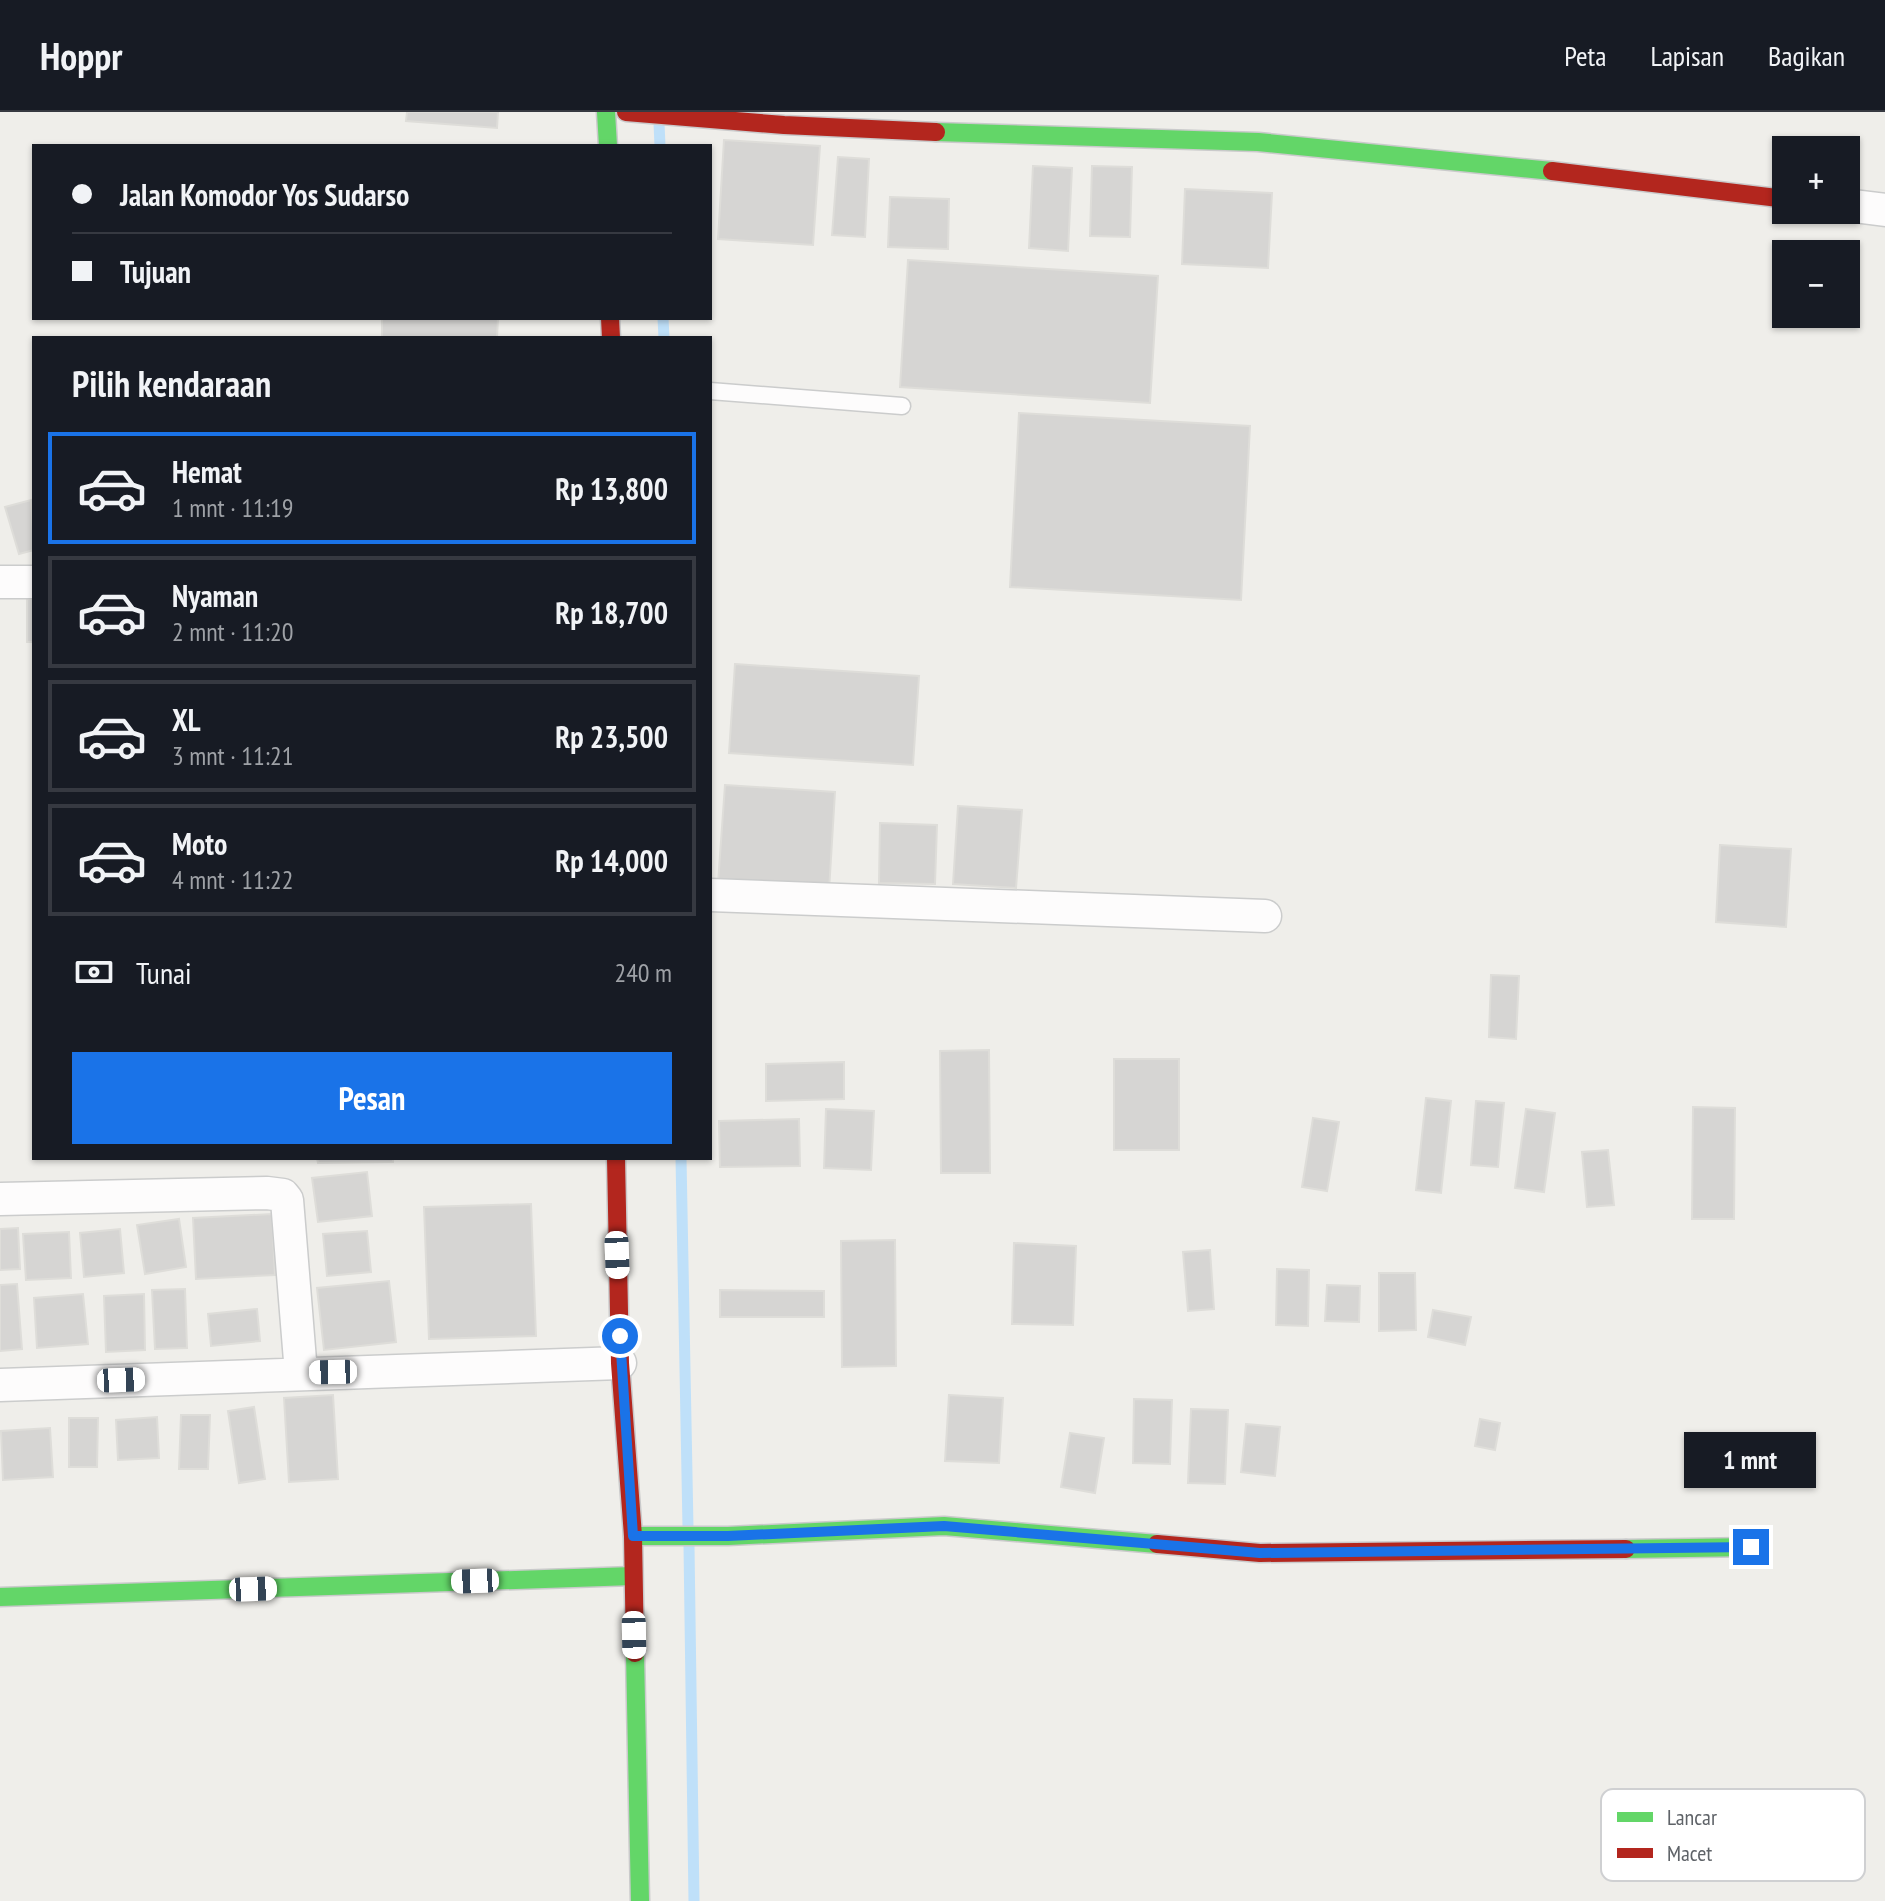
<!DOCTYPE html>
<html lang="id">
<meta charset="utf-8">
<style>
:root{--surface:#171b24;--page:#20242c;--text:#f1f3f6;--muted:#9ea1a6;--line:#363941;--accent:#1a73e8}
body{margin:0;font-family:"PT Sans Narrow",sans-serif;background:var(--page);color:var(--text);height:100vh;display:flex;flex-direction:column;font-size:30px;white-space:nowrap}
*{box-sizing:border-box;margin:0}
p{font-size:26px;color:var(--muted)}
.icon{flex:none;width:44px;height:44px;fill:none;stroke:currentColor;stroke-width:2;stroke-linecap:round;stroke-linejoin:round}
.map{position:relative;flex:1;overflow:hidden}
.drawer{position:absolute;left:32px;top:224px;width:680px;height:824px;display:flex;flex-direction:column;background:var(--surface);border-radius:0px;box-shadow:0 2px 6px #0004}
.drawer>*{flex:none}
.guide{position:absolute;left:32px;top:32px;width:680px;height:176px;border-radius:0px;box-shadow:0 2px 6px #0004;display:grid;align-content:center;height:176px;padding:0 40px;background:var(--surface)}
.fabs{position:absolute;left:1772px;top:24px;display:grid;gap:16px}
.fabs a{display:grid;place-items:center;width:88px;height:88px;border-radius:0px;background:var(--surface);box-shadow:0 2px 6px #0004;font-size:40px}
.end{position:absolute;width:36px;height:36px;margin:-18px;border:10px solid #1a73e8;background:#fff;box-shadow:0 0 0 4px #fff}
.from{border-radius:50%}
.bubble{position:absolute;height:56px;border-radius:0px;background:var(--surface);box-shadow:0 2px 6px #0004;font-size:26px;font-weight:700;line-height:56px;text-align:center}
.car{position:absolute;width:24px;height:48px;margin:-24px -12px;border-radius:10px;box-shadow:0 0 6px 2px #0007;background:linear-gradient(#fff 24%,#345 0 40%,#fff 0 76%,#345 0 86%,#fff 0)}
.guide b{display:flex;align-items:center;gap:28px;height:76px;font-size:30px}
.guide b+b{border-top:2px solid var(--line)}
.guide i{width:20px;height:20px;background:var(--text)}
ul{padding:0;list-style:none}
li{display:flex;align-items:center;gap:24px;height:112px;margin:0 16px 12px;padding:0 24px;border:4px solid var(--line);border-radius:0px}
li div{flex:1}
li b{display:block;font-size:30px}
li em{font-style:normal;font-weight:700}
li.selected{border-color:var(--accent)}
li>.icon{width:72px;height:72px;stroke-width:1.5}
h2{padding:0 40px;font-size:36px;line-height:96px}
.pay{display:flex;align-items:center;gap:20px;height:88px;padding:0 40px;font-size:30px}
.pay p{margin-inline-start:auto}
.primary-button{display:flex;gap:16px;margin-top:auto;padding:16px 40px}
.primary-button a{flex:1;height:92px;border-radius:0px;background:var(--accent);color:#fff;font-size:32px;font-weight:700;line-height:92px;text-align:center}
header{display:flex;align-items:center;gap:48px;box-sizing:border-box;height:112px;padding:0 40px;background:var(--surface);border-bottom:2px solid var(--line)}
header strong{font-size:38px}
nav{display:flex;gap:44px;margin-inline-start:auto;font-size:28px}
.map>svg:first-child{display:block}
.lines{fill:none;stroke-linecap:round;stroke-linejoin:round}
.stream{stroke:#bfe0f9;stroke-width:11}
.building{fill:#d6d5d3;stroke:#deddd9;stroke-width:2}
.lane-casing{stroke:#cbcccc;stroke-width:19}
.street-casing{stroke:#cbcccc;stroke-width:35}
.fast-casing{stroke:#cacacb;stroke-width:21}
.jam-casing{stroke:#cacacb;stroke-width:21}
.lane{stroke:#fdfcfc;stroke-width:16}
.street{stroke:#fdfcfc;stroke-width:32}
.fast{stroke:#63d668;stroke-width:18}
.jam{stroke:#b3261e;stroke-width:18}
.route{stroke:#1a73e8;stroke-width:10}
.key{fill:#fff;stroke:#cfd0d2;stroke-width:2}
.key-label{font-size:22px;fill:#5f6368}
</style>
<header>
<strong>Hoppr</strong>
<nav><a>Peta</a><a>Lapisan</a><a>Bagikan</a></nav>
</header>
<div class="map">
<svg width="1885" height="1789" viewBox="0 0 1885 1789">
<rect width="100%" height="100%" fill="#efeeea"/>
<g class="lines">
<path class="stream" d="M659,11L660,34
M663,206L664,226
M681,1046L688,1416
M689,1434L694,1789"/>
</g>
<path class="building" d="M407,0H498L497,16L406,9Z
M724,28L820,34L813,133L718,127Z
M838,45L869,47L865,125L832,123Z
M1033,54L1072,56L1068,139L1029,136Z
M1092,54L1132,55L1130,125L1090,124Z
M1185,77L1272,81L1268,156L1182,152Z
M890,85L949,87L948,137L888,135Z
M908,148L1158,164L1150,291L900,275Z
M382,206H498L497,226H382Z
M1019,301L1250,314L1241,488L1010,475Z
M31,388L34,438L19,442L5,395Z
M27,487H34V530H27Z
M735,552L919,564L913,653L729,641Z
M725,673L835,680L829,779L718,771Z
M958,694L1022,698L1016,776L953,772Z
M880,711L937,713L935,772L879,771Z
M1720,733L1791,737L1786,815L1716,810Z
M1491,863L1519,864L1516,927L1489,925Z
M989,938L990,1061H941L940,939Z
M1114,947H1179V1038H1114Z
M844,950V987L766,989V952Z
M1426,986L1451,989L1441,1081L1416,1078Z
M1476,989L1504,991L1498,1055L1471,1053Z
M1693,995L1735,996L1734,1107H1692Z
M826,997L874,999L871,1058L824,1056Z
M1526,997L1555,1001L1544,1080L1515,1076Z
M1313,1006L1339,1010L1327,1079L1302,1075Z
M799,1007L800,1054L720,1055L719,1009Z
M1608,1038L1614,1093L1587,1095L1582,1040Z
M317,1046H393V1050L318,1051Z
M367,1060L372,1104L318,1110L312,1066Z
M531,1092L536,1224L429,1227L424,1095Z
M272,1102L275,1163L196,1167L193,1106Z
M179,1107L186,1155L145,1162L137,1113Z
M18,1116L20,1157L0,1158V1117Z
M120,1117L124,1161L84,1165L80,1121Z
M367,1119L371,1160L327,1164L323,1122Z
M69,1120L71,1166L26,1168L23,1122Z
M895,1128L896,1254L842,1255L841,1129Z
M1014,1131L1076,1134L1073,1213L1012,1212Z
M1210,1138L1214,1197L1188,1199L1183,1140Z
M1277,1157L1309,1158L1308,1214L1276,1213Z
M1379,1161H1415L1416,1218L1379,1219Z
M389,1169L396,1230L324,1238L317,1176Z
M17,1172L22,1237L0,1239V1173Z
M1327,1173L1360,1174L1359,1210L1325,1209Z
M185,1177L187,1236L155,1237L152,1178Z
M720,1178L824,1179V1205H720Z
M83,1182L88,1232L37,1236L34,1186Z
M144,1182L145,1238L106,1240L104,1184Z
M257,1197L260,1229L211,1234L208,1202Z
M1433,1198L1471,1205L1465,1233L1428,1225Z
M333,1283L338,1367L289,1370L284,1286Z
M949,1283L1003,1286L999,1351L945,1349Z
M1134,1287L1172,1288L1170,1352L1133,1351Z
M254,1295L265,1367L239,1371L228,1299Z
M1191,1297L1228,1298L1225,1372L1188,1371Z
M181,1303H210L208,1357H179Z
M157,1305L159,1346L118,1348L116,1308Z
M69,1306H98L97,1355H69Z
M1480,1307L1500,1311L1495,1338L1475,1334Z
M1246,1312L1280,1315L1275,1364L1241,1360Z
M50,1316L53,1365L3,1368L1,1319Z
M1070,1321L1104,1326L1095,1381L1061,1375Z"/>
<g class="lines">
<g class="lane-casing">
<path id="lane" d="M710,279L902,294"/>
</g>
<g class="street-casing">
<path id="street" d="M1846,93L1885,98
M0,470H34
M710,783L1265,804
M0,1087L267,1081L283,1083L287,1088L301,1261
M0,1273L620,1251"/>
</g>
<g class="fast-casing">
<path id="fast" d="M606,0L608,34
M936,20L1258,30L1552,59
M633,1424H728L944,1414L1157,1432
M1626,1437L1751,1435
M0,1485L633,1464
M635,1541L640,1789"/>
</g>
<g class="jam-casing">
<path id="jam" d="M626,0L784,13L936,20
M1552,59L1786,87
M610,206L611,226
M616,1046L620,1251L633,1424L635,1541
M1157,1432L1260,1441L1626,1437"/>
</g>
<use href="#lane" class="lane"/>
<use href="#street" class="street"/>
<use href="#fast" class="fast"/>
<use href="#jam" class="jam"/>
</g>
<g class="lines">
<path class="route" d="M620,1224L633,1424H728L944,1414L1260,1441L1751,1435"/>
</g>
<rect x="1601" y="1677" width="264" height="92" rx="12" class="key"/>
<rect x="1617" y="1700" width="36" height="10" fill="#63d668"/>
<rect x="1617" y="1736" width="36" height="10" fill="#b3261e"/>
<g class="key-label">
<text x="1667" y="1713">Lancar</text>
<text x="1667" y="1749">Macet</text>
</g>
</svg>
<div class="fabs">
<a>+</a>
<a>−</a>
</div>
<i class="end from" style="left:620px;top:1224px"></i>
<i class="end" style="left:1751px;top:1435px"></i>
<div class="bubble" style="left:1684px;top:1320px;width:132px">1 mnt</div>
<i class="car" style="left:617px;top:1143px;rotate:178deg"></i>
<i class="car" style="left:333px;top:1260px;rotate:269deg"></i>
<i class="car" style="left:121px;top:1268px;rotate:88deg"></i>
<i class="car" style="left:475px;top:1469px;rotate:268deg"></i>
<i class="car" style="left:253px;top:1477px;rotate:88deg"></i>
<i class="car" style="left:634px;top:1523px;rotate:179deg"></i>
<div class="guide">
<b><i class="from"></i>Jalan Komodor Yos Sudarso</b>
<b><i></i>Tujuan</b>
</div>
<section class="drawer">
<h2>Pilih kendaraan</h2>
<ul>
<li class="selected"><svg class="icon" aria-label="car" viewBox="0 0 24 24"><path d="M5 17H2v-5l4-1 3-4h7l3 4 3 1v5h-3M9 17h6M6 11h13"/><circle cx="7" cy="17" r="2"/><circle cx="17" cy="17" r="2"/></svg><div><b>Hemat</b><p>1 mnt · 11:19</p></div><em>Rp 13,800</em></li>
<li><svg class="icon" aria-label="car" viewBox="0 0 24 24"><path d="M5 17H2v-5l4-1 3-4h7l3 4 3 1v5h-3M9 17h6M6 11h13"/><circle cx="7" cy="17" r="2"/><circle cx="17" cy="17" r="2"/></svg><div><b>Nyaman</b><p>2 mnt · 11:20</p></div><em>Rp 18,700</em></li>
<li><svg class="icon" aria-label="car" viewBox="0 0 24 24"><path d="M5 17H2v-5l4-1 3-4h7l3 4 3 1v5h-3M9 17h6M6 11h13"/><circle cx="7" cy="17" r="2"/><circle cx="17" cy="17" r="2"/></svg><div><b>XL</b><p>3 mnt · 11:21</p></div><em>Rp 23,500</em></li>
<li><svg class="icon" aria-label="car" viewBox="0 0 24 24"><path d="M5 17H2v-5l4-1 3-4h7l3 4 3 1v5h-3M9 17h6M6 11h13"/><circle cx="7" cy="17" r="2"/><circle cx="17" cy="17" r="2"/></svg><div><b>Moto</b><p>4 mnt · 11:22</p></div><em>Rp 14,000</em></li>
</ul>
<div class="pay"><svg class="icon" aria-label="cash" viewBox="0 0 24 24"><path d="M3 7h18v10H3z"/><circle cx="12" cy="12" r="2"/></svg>Tunai<p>240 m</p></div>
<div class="primary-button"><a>Pesan</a></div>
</section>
</div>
